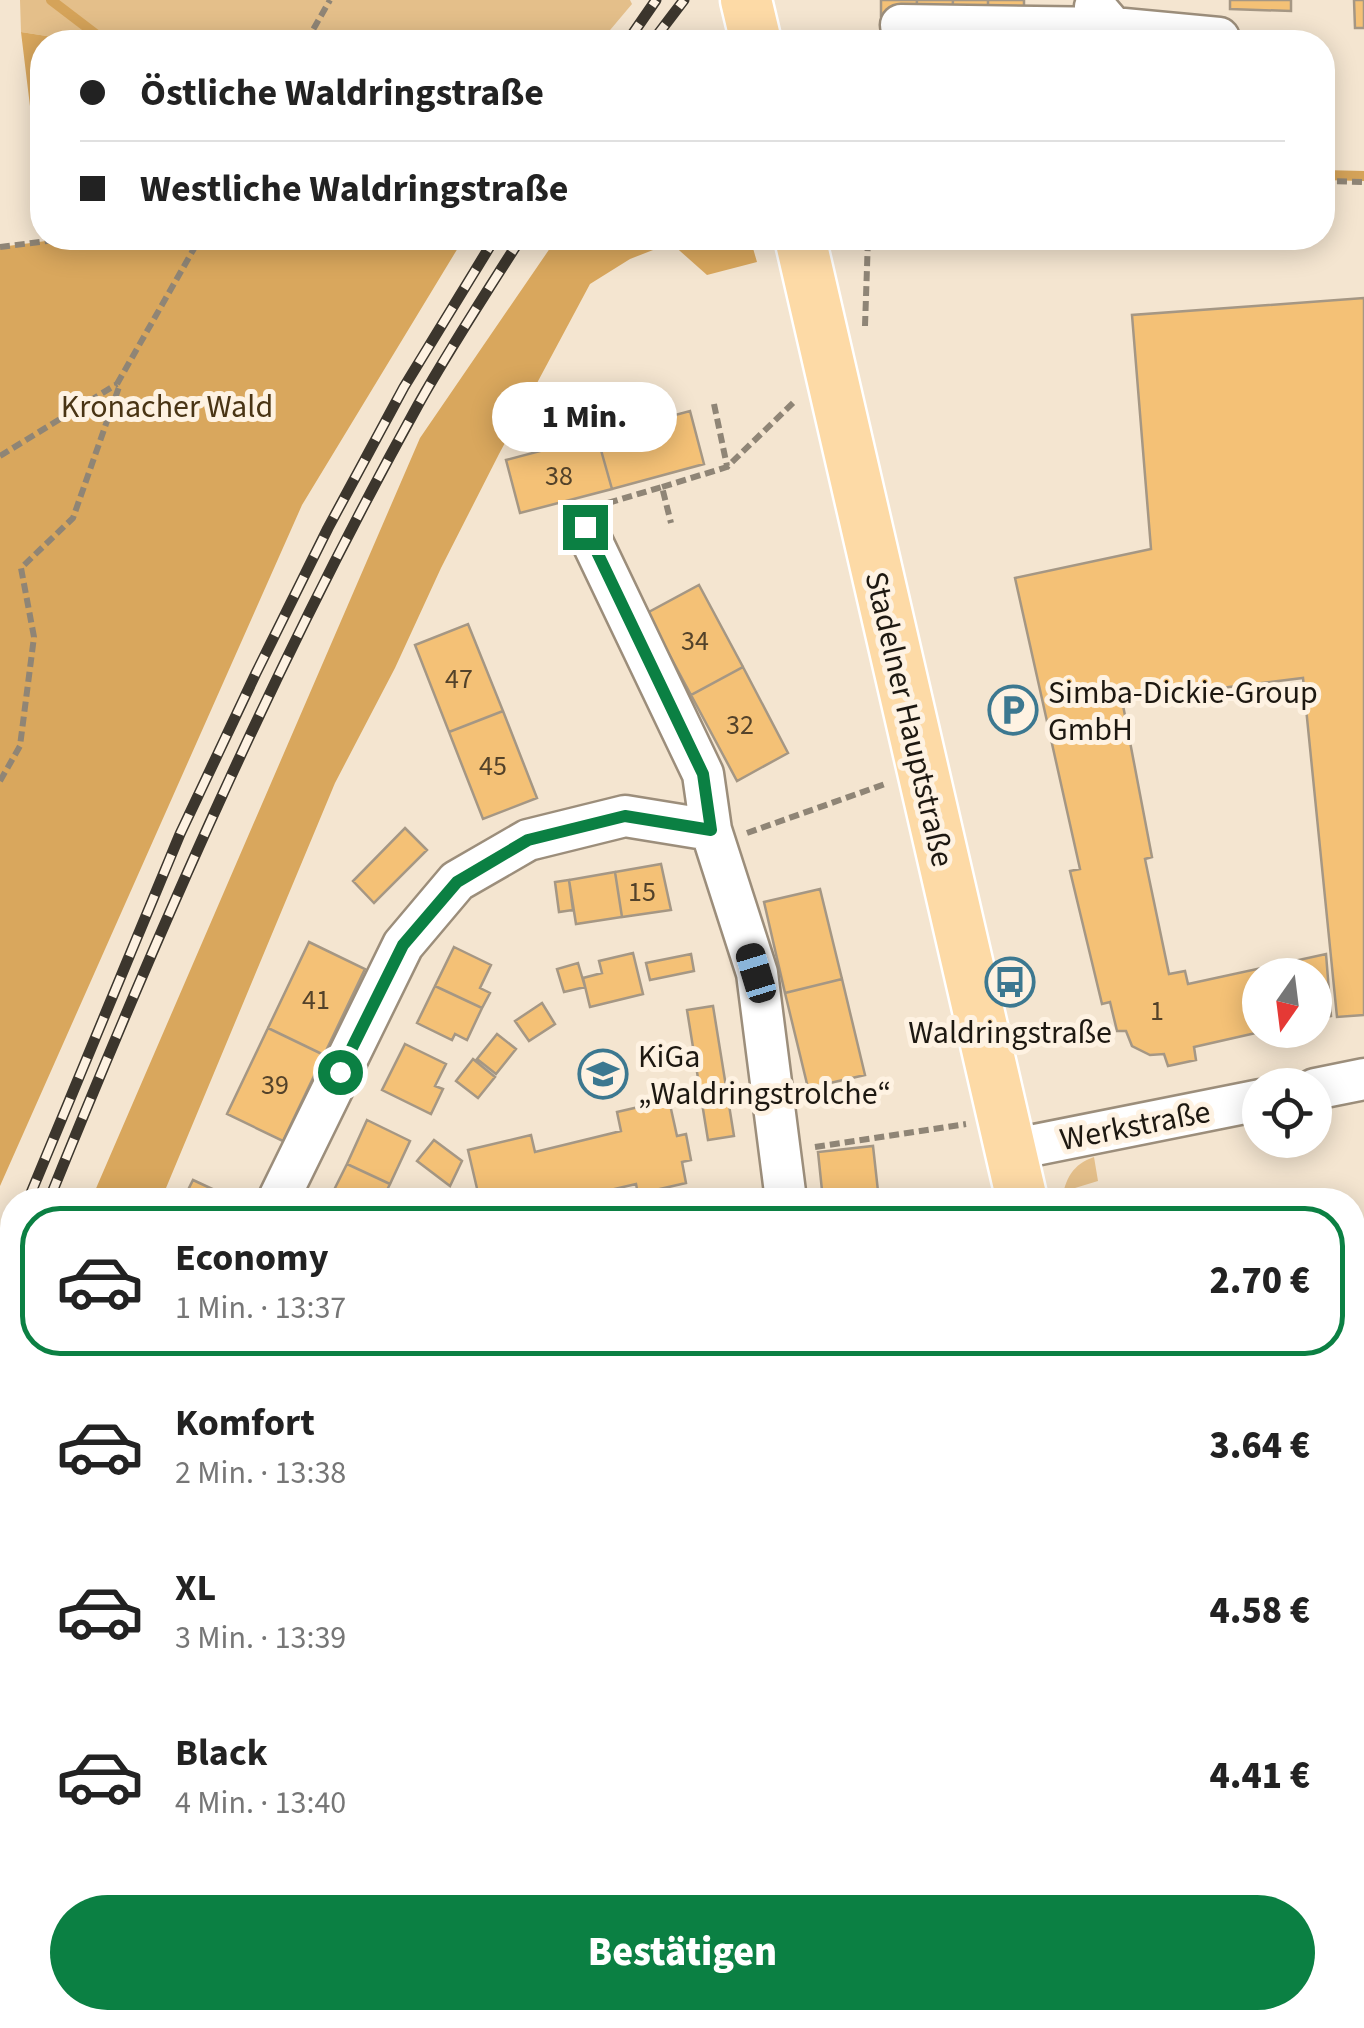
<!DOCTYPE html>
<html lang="de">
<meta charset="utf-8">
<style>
:root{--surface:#fff;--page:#f6f6f6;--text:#222;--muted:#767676;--line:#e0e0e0;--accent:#0b8043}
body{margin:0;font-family:"Source Sans 3",sans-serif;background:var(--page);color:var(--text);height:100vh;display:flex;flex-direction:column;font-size:38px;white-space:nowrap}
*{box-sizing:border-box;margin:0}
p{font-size:32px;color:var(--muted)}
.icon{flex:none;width:55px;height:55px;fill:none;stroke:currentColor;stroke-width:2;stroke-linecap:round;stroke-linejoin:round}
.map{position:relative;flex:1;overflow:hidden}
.sheet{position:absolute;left:0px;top:1188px;width:1365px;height:842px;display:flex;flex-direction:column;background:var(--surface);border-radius:40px 40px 0 0;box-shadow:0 5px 25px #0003}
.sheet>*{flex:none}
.hud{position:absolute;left:30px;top:30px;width:1305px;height:220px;border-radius:40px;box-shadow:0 5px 25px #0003;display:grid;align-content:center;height:220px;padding:0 50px;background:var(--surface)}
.needle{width:65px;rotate:194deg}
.controls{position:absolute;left:1242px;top:958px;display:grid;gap:20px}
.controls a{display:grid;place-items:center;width:90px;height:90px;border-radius:50%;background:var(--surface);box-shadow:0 5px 25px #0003;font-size:50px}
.end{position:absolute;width:45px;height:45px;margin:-22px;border:12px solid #0b8043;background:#fff;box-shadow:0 0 0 5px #fff}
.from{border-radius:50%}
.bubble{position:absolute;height:70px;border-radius:35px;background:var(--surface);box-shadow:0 5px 25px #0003;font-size:32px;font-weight:800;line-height:70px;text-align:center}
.car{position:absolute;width:30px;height:60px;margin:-30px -15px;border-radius:12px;box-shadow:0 0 8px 2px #0007;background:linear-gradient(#222 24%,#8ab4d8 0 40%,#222 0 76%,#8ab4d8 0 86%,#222 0)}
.hud b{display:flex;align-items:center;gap:35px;height:95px;font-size:38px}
.hud b+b{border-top:2px solid var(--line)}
.hud i{width:25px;height:25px;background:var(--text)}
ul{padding:18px 0 0;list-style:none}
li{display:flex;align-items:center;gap:30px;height:150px;margin:0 20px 15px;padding:0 30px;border:5px solid transparent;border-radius:40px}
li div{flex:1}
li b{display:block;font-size:38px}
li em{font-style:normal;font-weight:800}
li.current{border-color:var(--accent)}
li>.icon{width:90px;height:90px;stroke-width:1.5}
.primary-button{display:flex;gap:20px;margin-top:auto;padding:20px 50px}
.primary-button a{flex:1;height:115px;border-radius:60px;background:var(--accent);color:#fff;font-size:40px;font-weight:800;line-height:115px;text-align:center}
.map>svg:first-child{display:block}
.green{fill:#e4bf8a}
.forest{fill:#d9a75d}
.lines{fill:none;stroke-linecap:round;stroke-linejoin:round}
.stream{stroke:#d5a359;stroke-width:10}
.building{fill:#f4c176;stroke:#a59784;stroke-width:2.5}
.minor-casing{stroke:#9c8e7b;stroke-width:45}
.major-casing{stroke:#fff;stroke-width:55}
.path{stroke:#8f8576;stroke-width:6;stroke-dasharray:10 5;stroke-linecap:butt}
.minor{stroke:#fff;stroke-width:40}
.major{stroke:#fddaa6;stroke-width:50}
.rail-casing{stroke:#3c362d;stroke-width:11}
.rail{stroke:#fef2e2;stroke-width:8;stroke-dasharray:22;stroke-linecap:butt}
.route{stroke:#0b8043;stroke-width:12}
.labels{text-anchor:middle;stroke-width:10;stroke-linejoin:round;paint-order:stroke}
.number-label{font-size:28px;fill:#53422a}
.park-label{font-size:32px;fill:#493414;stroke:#fef2e2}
.poi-label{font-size:32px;fill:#1d1811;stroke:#fef2e2;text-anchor:start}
.street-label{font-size:32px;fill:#1d1811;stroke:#fef2e2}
</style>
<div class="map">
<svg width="1364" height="2028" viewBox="0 0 1364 2028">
<rect width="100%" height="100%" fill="#f4e5d0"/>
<path class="green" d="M20,0H630L632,4L600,42H85L21,32Z
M1094,1157L1098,1181L1075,1188L1077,1200H1062C1065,1179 1073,1164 1094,1157Z
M1077,2018H1174L1177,2028H1079Z"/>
<path class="forest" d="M21,32L85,42H42V205Z
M47,238H464L302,505L0,1186V247L46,241Z
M557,238H750L757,262L707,275L671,243L630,259L590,284L499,454L441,568L395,668L335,783L161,1200H91L420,438Z
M12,1381V1544L0,1572V1410Z"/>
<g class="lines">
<path class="stream" d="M51,0L106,42
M1322,175L1364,176"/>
</g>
<path class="building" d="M881,0H917L916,17L881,16Z
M917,0H953L952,18L916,17Z
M953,0H988V19L952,18Z
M988,0H1024V20L988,19Z
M1230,0H1291V11L1230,9Z
M1354,0H1364V28H1355Z
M1364,298V1015L1337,1017L1303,678L1122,700L1152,857L1145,859L1169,974L1185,971L1188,984L1326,954L1331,1016L1315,1020V975H1260V1030H1269L1194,1047L1196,1060L1168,1066L1164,1054L1150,1055L1132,1046L1126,1031H1117L1110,1002L1102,1004L1070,871L1080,869L1015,578L1151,549L1132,315Z
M690,411L704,464L612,489L597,436Z
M597,436L612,489L520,513L506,460Z
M699,585L743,667L691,695L647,613Z
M468,624L503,711L449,732L415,645Z
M743,667L788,753L737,781L691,695Z
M503,711L537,798L483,819L449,732Z
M405,828L427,850L374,903L353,881Z
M661,864L671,910L622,917L615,872Z
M615,872L622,917L576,924L569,880Z
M569,880L573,910L559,912L555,882Z
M820,889L842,979L785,993L764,902Z
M309,942L365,969L324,1055L268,1028Z
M454,947L491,965L480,988L490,993L482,1008L435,986Z
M633,953L643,994L590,1007L583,978L602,973L599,961Z
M691,954L694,971L650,980L646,963Z
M578,963L585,987L564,992L557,969Z
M842,979L865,1075L808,1088L785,993Z
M435,986L482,1008L467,1040L455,1034L452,1040L417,1023Z
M542,1003L555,1024L529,1041L515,1021Z
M713,1006L734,1136L708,1140L687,1010Z
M268,1028L324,1055L283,1141L227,1114Z
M497,1034L516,1049L496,1074L477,1059Z
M405,1044L446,1064L435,1086L443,1089L431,1114L382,1090Z
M473,1059L495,1077L478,1098L456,1081Z
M669,1100L677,1136L686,1134L691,1160L682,1162L686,1183L638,1194L636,1184L567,1200H494L493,1194L479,1197L468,1150L531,1135L535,1152L621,1131L617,1112Z
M367,1120L410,1141L390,1184L347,1164Z
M434,1140L462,1161L450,1186L417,1161Z
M873,1146L879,1200H823L818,1152Z
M347,1164L390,1184L382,1200H329Z
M193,1180L236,1200H183Z
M1364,1282V1414L1352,1417V1285Z
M1358,1615L1364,1644L1352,1647V1617Z
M1364,1679V1711L1352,1713V1681Z
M1364,1711V1742L1352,1745V1713Z
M12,1713V1775L0,1777V1715Z
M1364,1742V1774L1352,1777V1745Z
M12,1778V1807L0,1809V1781Z
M1364,1831V1880L1352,1883V1834Z
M12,1852V1928L5,1930L0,1912V1855Z
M1364,1937V2003L1352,2006V1939Z
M33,2018H82L84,2028H29L34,2027Z
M822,2018H831L834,2028H778Z
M1022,2018H1077L1079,2028H1024Z"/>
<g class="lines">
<g class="minor-casing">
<path id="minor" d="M1095,7L1113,28L1219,38
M901,25L1113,28L1112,42
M585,527L703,774L711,830L757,973L786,1200
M1315,1089L1364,1079
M1010,1150L1260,1100
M278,1200L403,945L457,881L528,840L625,816L711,830
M1352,1800L1364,1797
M118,2018L120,2028
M732,2018L734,2028
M978,2018L981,2028
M365,2028L494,2018"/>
</g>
<g class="major-casing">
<path id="major" d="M746,0L756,42
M800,238L1022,1200
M1211,2018L1213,2028"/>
</g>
<path class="path" d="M306,42L330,0
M1322,181L1364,182
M0,247L71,238
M865,326L868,238
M714,404L727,466
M0,456L117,384
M662,487L727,467L795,401
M608,503L662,487L671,523
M0,781L20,746L34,637L21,568L73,518L119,387L117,384L200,238
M747,833L885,784
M815,1147L966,1124"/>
<use href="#minor" class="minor"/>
<use href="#major" class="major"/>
<g class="rail-casing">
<path id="rail" d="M627,42L656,0
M652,42L684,0
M28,1200L180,834L256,673L328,528L404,387L495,238
M49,1200C159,929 276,661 418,405C450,348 486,293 521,238
M0,1268L12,1238
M0,1319L12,1289"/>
</g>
<use href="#rail" class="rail"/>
</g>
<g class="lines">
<path class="route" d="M340,1072L403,945L457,882L528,840L625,816L711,830L703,774L585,527"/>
</g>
<defs>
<g id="parking-ring" transform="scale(2.5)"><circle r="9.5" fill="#fef2e2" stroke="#3c7890" stroke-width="1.5"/><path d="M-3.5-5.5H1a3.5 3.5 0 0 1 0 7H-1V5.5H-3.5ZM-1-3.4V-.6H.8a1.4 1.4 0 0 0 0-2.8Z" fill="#3c7890"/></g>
<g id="bus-ring" transform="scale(2.5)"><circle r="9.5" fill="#fef2e2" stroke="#3c7890" stroke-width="1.5"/><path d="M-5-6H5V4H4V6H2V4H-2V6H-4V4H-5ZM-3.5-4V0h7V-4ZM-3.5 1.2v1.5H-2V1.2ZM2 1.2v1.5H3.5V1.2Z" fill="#3c7890"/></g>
<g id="school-ring" transform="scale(2.5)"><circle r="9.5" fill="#fef2e2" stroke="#3c7890" stroke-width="1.5"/><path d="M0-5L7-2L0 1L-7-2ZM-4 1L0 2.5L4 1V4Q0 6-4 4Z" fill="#3c7890"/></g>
</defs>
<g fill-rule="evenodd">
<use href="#parking-ring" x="1013" y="710"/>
<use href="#bus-ring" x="1010" y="982"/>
<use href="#school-ring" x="603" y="1074"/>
</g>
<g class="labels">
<g class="number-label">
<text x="559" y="485">38</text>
<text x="695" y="650">34</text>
<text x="459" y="688">47</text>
<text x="740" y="734">32</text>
<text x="493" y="775">45</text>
<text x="642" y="901">15</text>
<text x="316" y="1009">41</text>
<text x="1157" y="1020">1</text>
<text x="275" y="1094">39</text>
</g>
<g class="park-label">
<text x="167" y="417">Kronacher Wald</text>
</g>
<g class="poi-label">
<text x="1048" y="703">Simba-Dickie-Group<tspan x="1048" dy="37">GmbH</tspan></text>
<text x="1010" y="1043" text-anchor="middle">Waldringstraße</text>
<text x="638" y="1067">KiGa<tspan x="638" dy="37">„Waldringstrolche“</tspan></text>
</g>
<g class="street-label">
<text transform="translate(910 719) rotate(77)" y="11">Stadelner Hauptstraße</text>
<text transform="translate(1135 1125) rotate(-11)" y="11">Werkstraße</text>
</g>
</g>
</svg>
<div class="controls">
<a><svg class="needle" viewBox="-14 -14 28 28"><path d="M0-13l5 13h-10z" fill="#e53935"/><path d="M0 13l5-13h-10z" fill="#767676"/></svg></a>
<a><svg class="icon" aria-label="locate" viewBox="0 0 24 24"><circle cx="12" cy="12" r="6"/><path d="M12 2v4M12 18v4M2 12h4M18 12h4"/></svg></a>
</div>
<i class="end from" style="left:340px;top:1072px"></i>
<i class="end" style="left:585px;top:527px"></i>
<div class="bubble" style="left:492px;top:382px;width:185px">1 Min.</div>
<i class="car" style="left:756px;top:973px;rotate:343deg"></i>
<div class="hud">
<b><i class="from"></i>Östliche Waldringstraße</b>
<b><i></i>Westliche Waldringstraße</b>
</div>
<section class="sheet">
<ul>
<li class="current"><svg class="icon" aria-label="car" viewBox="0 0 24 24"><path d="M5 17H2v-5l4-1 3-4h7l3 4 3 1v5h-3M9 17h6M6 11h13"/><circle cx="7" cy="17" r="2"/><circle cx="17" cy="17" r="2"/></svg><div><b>Economy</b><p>1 Min. · 13:37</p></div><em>2.70 €</em></li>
<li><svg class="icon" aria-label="car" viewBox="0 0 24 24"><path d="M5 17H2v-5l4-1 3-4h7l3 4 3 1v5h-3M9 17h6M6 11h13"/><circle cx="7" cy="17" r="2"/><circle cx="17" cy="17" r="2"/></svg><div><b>Komfort</b><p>2 Min. · 13:38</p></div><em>3.64 €</em></li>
<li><svg class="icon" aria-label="car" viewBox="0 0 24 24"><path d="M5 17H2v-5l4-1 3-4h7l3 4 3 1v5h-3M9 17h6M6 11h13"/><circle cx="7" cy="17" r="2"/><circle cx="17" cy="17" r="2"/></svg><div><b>XL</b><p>3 Min. · 13:39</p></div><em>4.58 €</em></li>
<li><svg class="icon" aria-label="car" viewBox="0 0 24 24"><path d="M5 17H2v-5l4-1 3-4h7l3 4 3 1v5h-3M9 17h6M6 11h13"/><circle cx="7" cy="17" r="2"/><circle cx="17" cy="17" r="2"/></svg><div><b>Black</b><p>4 Min. · 13:40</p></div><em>4.41 €</em></li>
</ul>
<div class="primary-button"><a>Bestätigen</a></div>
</section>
</div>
